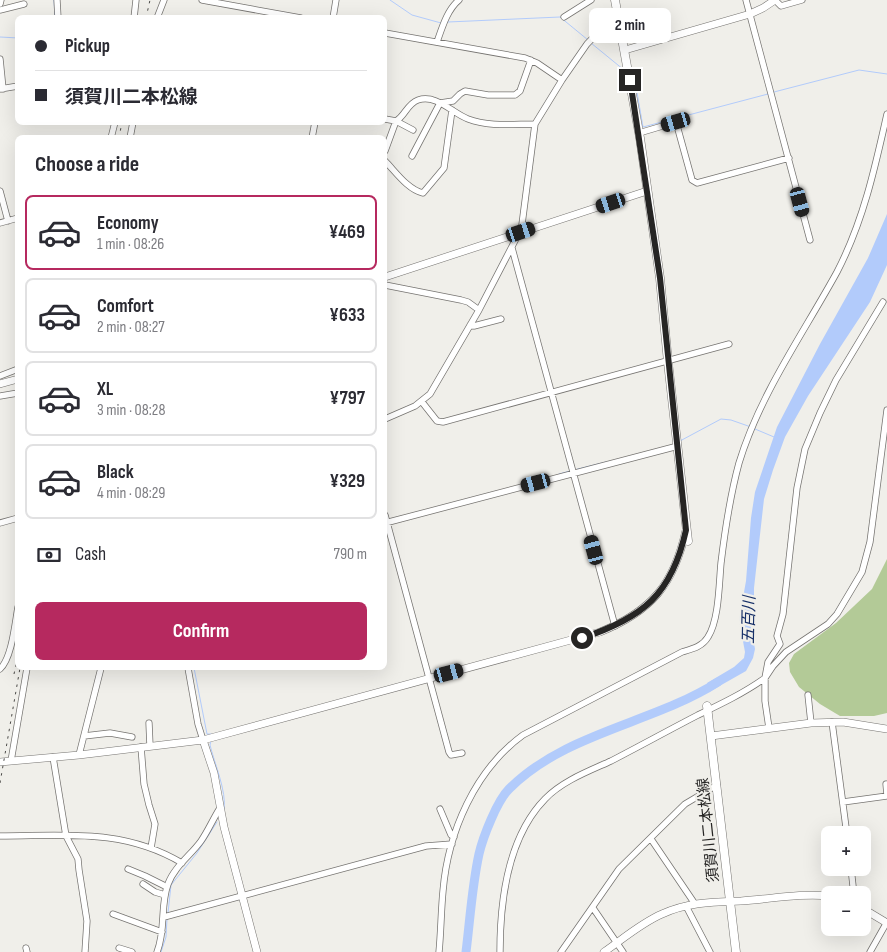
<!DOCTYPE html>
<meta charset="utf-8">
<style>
:root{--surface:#fff;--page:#f7f7f7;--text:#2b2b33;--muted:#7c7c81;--line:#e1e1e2;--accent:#b6295f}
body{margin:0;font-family:"Sofia Sans Condensed","Noto Sans JP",sans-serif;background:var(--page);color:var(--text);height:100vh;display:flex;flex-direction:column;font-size:19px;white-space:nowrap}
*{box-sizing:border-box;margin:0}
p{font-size:16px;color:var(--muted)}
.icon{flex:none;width:28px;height:28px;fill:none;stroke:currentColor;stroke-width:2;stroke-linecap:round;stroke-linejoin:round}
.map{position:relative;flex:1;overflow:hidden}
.sheet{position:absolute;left:15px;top:135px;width:372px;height:535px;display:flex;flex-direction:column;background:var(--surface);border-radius:8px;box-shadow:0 5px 20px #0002}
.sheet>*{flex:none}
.top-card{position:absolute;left:15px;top:15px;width:372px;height:110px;border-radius:8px;box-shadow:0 5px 20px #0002;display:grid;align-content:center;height:110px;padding:0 20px;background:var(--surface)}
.controls{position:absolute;left:821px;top:826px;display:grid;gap:10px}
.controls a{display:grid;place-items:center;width:50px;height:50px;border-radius:8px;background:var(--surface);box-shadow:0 5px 20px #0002;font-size:25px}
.end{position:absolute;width:22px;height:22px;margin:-11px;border:6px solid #262524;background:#fff;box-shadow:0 0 0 2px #fff}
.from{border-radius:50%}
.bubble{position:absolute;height:35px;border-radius:8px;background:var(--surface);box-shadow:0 5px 20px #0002;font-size:16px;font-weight:700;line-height:35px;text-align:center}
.car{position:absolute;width:15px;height:30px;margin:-15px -8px;border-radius:6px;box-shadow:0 0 4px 1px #0007;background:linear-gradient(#222 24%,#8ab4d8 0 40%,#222 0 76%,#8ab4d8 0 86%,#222 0)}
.top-card b{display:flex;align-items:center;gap:18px;height:48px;font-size:19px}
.top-card b+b{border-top:1px solid var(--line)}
.top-card i{width:12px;height:12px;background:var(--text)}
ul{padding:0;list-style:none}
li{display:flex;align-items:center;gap:15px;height:75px;margin:0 10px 8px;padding:0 10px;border:2px solid var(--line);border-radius:8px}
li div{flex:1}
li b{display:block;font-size:19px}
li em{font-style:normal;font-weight:700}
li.on{border-color:var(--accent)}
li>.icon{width:45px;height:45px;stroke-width:1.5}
h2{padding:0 20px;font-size:22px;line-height:60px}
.pay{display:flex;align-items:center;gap:12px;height:55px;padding:0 20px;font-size:19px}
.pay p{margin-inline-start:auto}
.button{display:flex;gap:10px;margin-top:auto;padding:10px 20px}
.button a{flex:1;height:58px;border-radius:8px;background:var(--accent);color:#fff;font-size:20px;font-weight:700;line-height:58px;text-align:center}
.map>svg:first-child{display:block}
.forest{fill:#b3ca97}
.water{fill:#b2cbfb}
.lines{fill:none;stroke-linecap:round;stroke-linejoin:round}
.stream{stroke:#b2cbfb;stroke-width:1}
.river{stroke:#b2cbfb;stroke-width:9}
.minor-casing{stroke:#767471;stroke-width:7}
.tertiary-casing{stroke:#767471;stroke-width:8}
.secondary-casing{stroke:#767471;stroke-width:9}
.minor{stroke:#fff;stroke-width:5.5}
.tertiary{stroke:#fff;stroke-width:7}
.secondary{stroke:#fff;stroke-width:8}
.rail{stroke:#4b4a48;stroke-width:1;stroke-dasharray:2.5 5;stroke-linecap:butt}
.route{stroke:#262524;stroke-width:6}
.labels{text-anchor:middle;stroke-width:4.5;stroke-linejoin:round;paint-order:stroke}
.street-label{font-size:15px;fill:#262524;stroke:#f0efea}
.water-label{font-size:16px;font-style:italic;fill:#173068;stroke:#f0efea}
</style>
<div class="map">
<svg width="887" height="952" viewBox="0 0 887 952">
<rect width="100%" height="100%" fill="#f0efea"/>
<path class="forest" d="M887,559V713L874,716H840L820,704L799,687L790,672L789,663L794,654L836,623L872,589Z"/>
<path class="water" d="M887,214V265L870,302L808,396L785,437L773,470L764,499L754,588V604L750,621L755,649L753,658L746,671L709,692L707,683L734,667L744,658L745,652L739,620L746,581L751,518L755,492L777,427L820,344L868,258Z"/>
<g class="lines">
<path class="stream" d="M54,0L55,18
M390,0L412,15L441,23
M448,22L560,17L588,40
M0,37L18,38
M591,43L624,70
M634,75L643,127L768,94
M774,92L859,70L887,74
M755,429L774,437
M680,441L721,419L731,420L751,427
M574,470L606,462
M559,474L570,471
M194,668L207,734H211
M211,741L210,745C214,762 227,792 224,809
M168,913L171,885L197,853L217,822
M161,952L166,937L167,919"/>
<path class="river" d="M466,952C470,920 472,886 479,854C483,837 497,801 509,789C566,732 652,724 718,682"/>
<g class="minor-casing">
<path id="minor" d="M57,0L58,18
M202,0L301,18
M746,0L810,240
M775,0L781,6L802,0
M0,4L1,0
M0,10L24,4
M564,17L591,0
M134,18L136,0
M157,18L164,0
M333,18L336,0
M385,33L525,58L537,63L562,80
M437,42C442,28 447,10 459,0
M0,59L3,89
M0,89L18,86
M385,119L396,121C405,116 407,104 418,100C437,94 452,113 468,119C489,127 513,124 535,124
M639,133L676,122L692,180L697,183L789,158
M111,138L115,122
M130,138L133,122
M312,138L315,122
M385,151L396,121L413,130
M412,156L440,103L453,101L460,94L465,91L488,95H515L520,91L531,60
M385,161C395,171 408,190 423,193L444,168L452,110
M0,191L8,221
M0,223L18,218
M521,232L535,124L562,80L587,44L616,14L618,13
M512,248L615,626
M385,285L461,300L468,302L479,310
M470,325L474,326L501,319
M0,376L18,369
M0,396L18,393
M422,402L437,421L443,422L729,344
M385,419L415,406L430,394L479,310L519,233
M385,515L449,752L451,755L462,753
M0,523L18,518
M385,523L678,446
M188,668L198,724L203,740
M0,669C12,658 15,623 18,607
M808,695L811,723
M832,722L847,835
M149,723L150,746
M769,728L765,701V678L773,666L786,652L828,624L837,614L862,572L870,542L887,410
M84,736L110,733L132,737
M141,747L144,784L149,805L155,824L151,848
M79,755L101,668
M53,757L66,836L78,859L79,870L87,921L85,952
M11,761L27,668
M886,784L887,795
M843,802L887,796
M440,809L451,835L454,837
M847,835L863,833
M0,836C66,836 123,828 182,863
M651,839L695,904
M851,868L854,895
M128,869L145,876L167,887
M143,884L155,892L165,895
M686,906L710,952
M593,908L623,952
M113,914L162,932
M164,917L426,846L452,844
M26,948L27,952
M119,948L132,952
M157,952C166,930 160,905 168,884C174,867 191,855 201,841C208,831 213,819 220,808
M439,952C441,932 441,911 443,891C448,832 475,770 523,735L682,652C692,649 702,647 708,637C719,620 719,584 721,563C725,530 730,496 739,463C760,394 803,334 837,272C863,222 875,168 887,114
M500,952C500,901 508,837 545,799C562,781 589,771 611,761C640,746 669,730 698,715C721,704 744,693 765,678L768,662L780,644L777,636L783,614L797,488L805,449L820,413L836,380L883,302
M561,952L619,869L685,804L717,785
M870,952L887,922"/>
</g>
<g class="tertiary-casing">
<path id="tertiary" d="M625,50L750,14L763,8L775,0
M385,277L647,191
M0,384L18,379
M711,736L811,723L843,722L887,729
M203,740L214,773L224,827L257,952
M0,762L79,755L203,740L600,632C652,611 674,584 686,530
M862,908L887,923
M604,952C623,939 641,923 662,914C688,902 714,902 741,901C771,899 800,893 830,896"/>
</g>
<g class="secondary-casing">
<path id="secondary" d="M615,0L640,138L660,278L668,362L688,541
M707,706L736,952"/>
</g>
<use href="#minor" class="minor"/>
<use href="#tertiary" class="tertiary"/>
<use href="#secondary" class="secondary"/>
<path class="rail" d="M146,18L150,0
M119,138L122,122
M14,674L18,656
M0,783L20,668"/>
</g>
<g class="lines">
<path class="route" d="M582,638C643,618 672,594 686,530L660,278L630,80"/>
</g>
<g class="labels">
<g class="street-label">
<text transform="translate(708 830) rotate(-96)" y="5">須賀川二本松線</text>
</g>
<g class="water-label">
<text transform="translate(748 620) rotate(-89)" y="6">五百川</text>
</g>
</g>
</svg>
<div class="controls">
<a>+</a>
<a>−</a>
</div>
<i class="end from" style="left:582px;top:638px"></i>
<i class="end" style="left:630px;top:80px"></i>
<div class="bubble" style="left:589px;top:8px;width:82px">2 min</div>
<i class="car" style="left:676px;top:122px;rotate:254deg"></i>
<i class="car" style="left:800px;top:202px;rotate:165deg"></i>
<i class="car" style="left:611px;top:203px;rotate:252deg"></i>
<i class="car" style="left:521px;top:232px;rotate:72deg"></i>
<i class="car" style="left:536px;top:483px;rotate:255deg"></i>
<i class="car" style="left:594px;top:550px;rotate:345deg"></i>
<i class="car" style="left:449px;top:673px;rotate:75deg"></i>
<div class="top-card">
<b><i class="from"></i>Pickup</b>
<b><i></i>須賀川二本松線</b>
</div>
<section class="sheet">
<h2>Choose a ride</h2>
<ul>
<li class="on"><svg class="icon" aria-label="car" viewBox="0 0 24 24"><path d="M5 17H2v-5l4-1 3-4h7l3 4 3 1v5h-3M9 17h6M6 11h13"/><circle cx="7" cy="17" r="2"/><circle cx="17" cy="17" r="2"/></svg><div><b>Economy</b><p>1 min · 08:26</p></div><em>¥469</em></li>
<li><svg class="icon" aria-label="car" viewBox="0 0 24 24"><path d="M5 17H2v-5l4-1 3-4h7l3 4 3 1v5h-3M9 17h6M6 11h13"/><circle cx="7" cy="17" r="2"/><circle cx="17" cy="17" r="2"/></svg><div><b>Comfort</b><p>2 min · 08:27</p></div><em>¥633</em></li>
<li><svg class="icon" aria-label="car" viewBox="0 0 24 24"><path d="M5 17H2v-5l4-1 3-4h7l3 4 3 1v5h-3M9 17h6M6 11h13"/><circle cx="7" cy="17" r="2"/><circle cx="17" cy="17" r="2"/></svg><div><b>XL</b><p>3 min · 08:28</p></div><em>¥797</em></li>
<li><svg class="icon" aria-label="car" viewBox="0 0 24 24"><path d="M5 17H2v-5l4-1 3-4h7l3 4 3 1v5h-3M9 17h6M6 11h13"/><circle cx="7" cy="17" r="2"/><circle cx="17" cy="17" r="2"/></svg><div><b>Black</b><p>4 min · 08:29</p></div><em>¥329</em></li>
</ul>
<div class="pay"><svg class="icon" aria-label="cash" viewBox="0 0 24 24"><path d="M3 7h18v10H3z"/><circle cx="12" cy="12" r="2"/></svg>Cash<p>790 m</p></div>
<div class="button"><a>Confirm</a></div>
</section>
</div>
